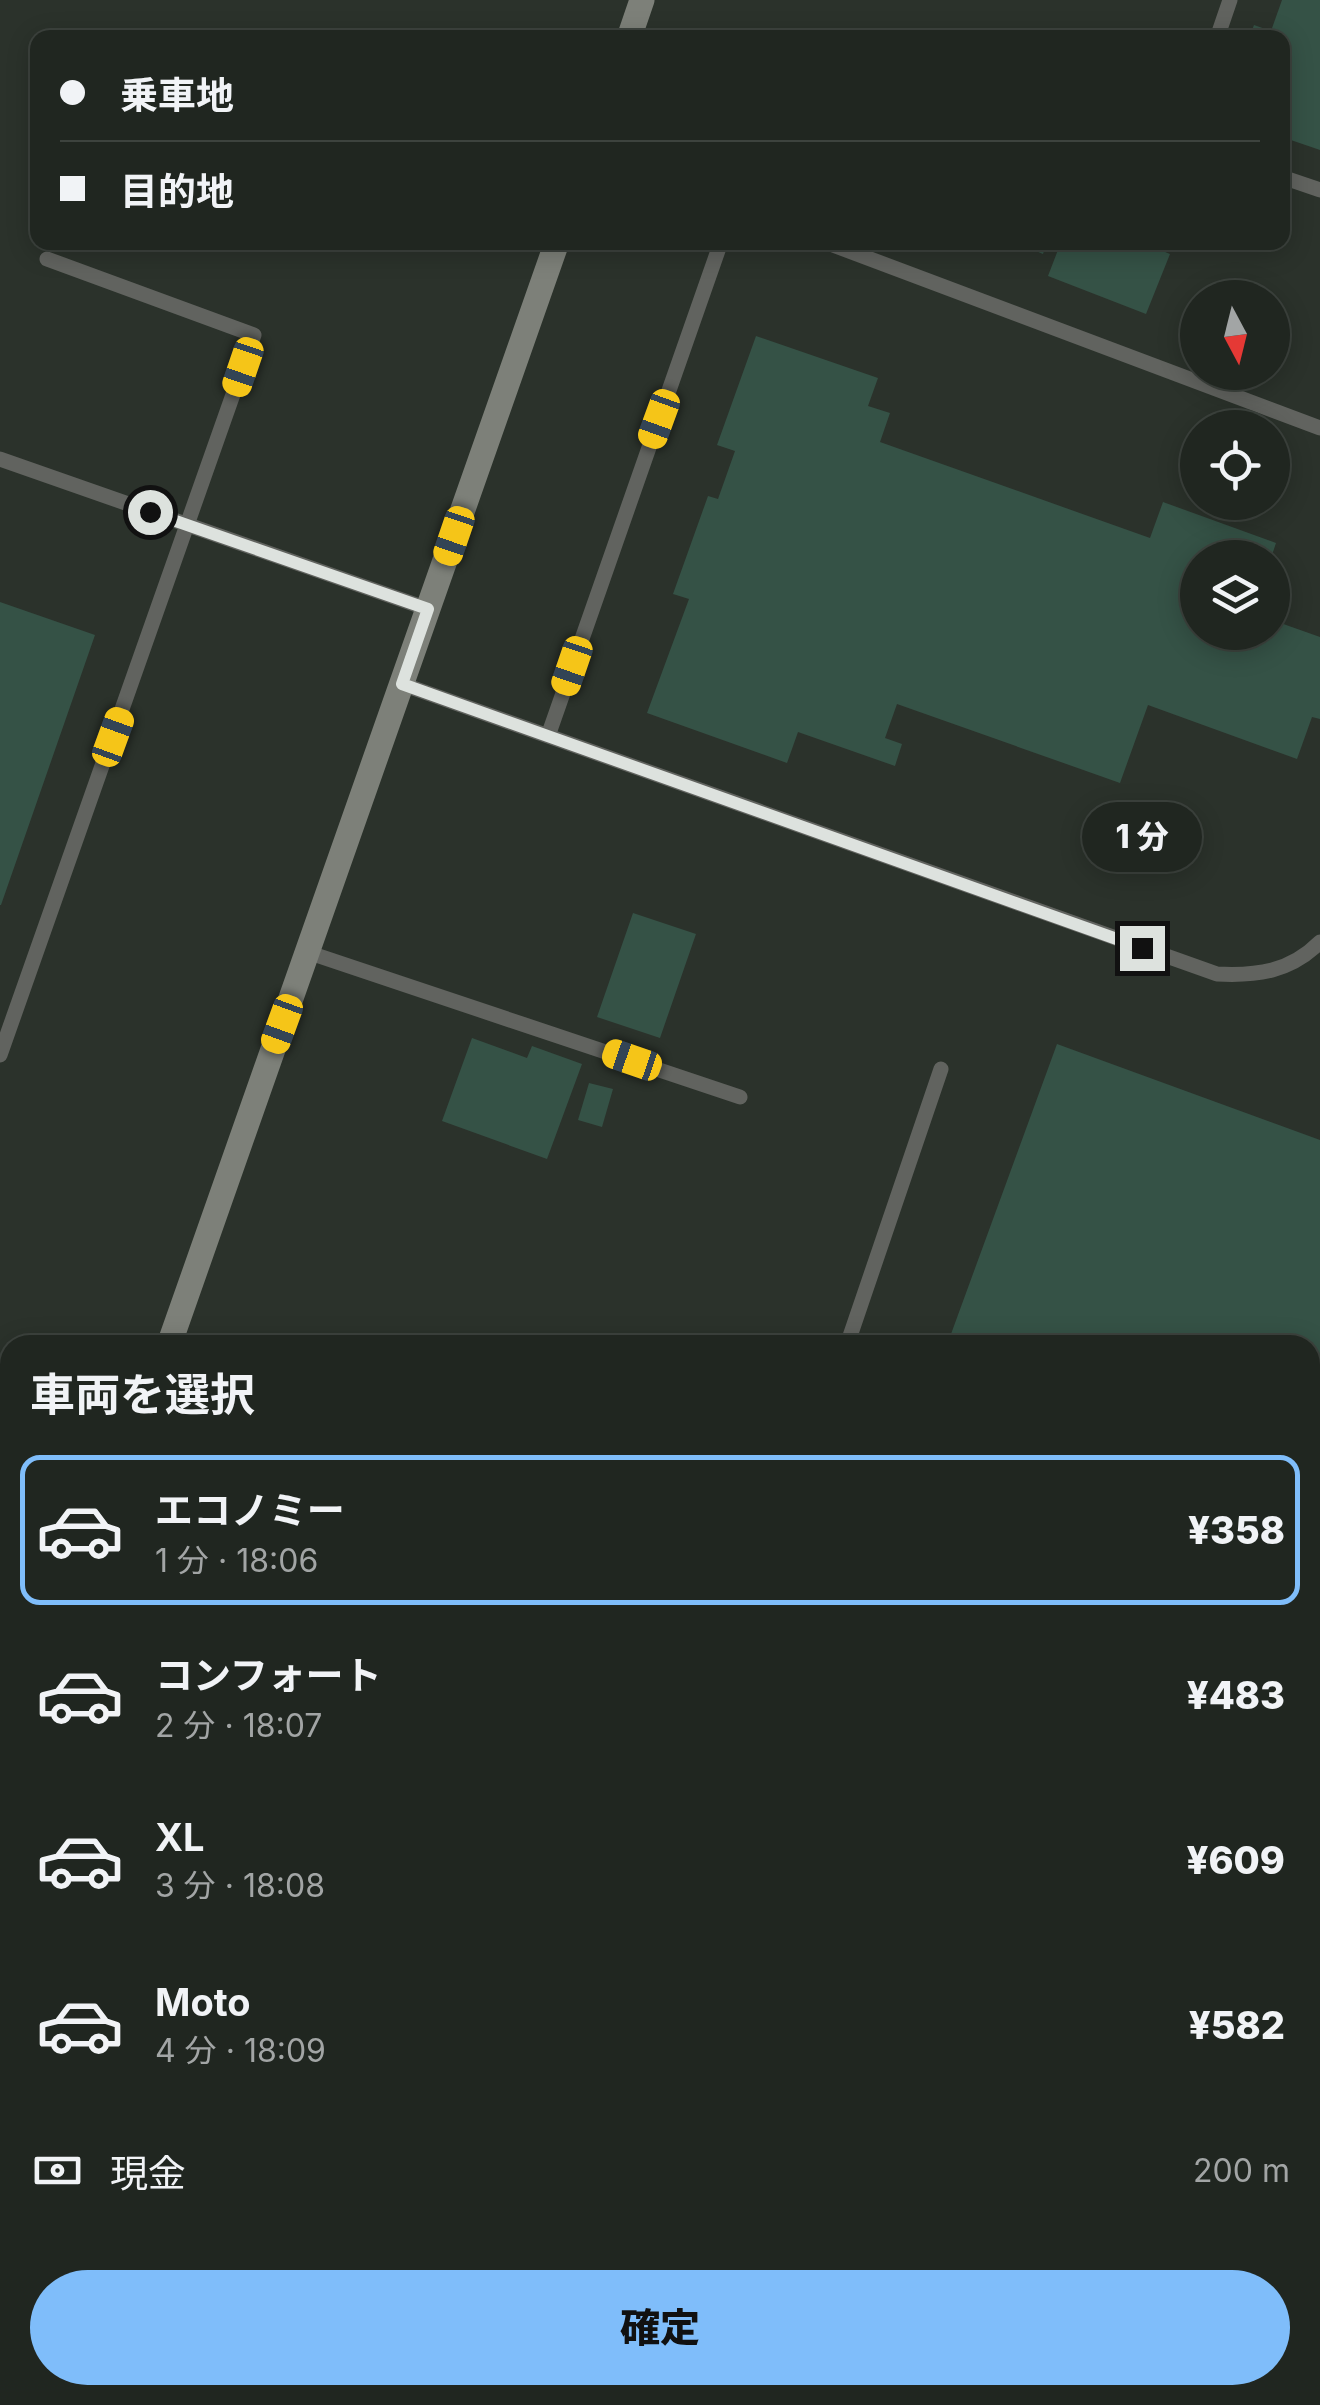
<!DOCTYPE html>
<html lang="ja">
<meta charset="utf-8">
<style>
:root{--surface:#202620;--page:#2d322d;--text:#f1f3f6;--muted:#a2a5a5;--line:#3d433e;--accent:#7fbdfa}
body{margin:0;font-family:Inter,"Noto Sans JP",sans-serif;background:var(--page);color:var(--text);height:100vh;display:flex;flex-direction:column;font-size:38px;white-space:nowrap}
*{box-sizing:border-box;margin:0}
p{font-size:32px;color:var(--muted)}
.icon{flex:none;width:55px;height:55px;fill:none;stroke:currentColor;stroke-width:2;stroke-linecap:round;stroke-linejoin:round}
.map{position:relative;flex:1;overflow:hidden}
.panel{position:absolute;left:0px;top:1335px;width:1320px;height:1070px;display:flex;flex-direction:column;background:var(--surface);border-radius:30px 30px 0 0;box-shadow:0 5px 25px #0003,0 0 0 2px var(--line)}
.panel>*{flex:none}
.top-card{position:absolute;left:30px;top:30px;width:1260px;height:220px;border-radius:20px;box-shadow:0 5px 25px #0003,0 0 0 2px var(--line);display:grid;align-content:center;height:220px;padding:0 30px;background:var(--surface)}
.needle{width:65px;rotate:173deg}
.tools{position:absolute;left:1180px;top:280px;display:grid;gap:20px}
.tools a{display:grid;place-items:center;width:110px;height:110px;border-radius:50%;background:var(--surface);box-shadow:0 5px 25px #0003,0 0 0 2px var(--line);font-size:50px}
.end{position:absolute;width:45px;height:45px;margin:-22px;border:12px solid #dde2de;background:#111;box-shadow:0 0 0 5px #111}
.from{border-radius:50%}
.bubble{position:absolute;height:70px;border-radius:35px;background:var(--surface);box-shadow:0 5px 25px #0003,0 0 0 2px var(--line);font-size:32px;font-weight:800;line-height:70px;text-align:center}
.car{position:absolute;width:30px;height:60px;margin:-30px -15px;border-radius:12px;box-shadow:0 0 8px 2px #0007;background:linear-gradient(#f5c518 24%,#345 0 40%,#f5c518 0 76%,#345 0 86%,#f5c518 0)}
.top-card b{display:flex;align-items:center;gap:35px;height:95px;font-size:38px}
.top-card b+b{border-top:2px solid var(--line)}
.top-card i{width:25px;height:25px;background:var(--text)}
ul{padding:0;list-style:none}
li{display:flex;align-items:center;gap:30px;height:150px;margin:0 20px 15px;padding:0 10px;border:5px solid transparent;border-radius:20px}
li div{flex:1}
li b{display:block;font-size:38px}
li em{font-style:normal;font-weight:800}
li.selected{border-color:var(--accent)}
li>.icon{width:90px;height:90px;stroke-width:1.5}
h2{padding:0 30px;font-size:45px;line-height:120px}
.pay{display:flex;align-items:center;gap:25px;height:110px;padding:0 30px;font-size:38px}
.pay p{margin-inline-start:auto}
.primary-button{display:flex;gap:20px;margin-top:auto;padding:20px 30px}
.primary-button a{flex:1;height:115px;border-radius:60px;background:var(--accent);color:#111;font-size:40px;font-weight:800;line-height:115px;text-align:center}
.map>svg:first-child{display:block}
.building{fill:#355246}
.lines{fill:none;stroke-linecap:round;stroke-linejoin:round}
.lane{stroke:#61635f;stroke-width:15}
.secondary{stroke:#7d8079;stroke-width:25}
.route{stroke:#dde2de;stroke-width:12}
</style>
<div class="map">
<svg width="1320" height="2405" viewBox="0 0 1320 2405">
<rect width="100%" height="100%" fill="#2b322b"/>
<path class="building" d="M1282,0H1320V150L1282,137V38H1249L1254,25L1271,31Z
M1014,242H1047L1043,254Z
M1061,242H1141L1170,254L1146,314L1048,276Z
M1272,304L1285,308L1273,343H1272Z
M756,336L878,378L868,406L890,413L880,442L1150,538L1163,502L1276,543L1271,558H1198V632H1272V620L1320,637V719L1312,717L1297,759L1148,705L1120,783L897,704L885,738L902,744L895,766L798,732L787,763L647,713L689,599L673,594L708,496L718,499L735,451L717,445Z
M0,602L95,635L1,905H0Z
M633,913L696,934L660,1038L597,1017Z
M472,1038L527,1058L532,1046L582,1064L547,1159L442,1121Z
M1057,1044L1320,1140V1577L1310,1574V1345H947Z
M589,1083L613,1089L602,1127L578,1120Z
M1310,2220L1320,2223L1311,2255H1310Z
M57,2395H110L106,2405H53Z
M1181,2395H1261L1258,2405H1177Z"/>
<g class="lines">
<path class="lane" d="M1217,38L1230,0
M1282,177L1320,190
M825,242L1320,428
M0,459L428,609
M402,684L1217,974C1257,976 1290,972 1320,942
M548,736L721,242
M307,952L740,1097
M0,1055L254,335L47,259
M847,1345L941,1069
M1310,1694L1320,1697
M1310,2032L1320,2005
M0,2328L10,2299"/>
<path class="secondary" d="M629,38L642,0
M169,1345L557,242
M0,1823L10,1795
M0,2146L10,2150
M706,2395L734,2405"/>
</g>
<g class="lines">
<path class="route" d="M150,512L428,609L402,684L1142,948"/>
</g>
</svg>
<div class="tools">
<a><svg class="needle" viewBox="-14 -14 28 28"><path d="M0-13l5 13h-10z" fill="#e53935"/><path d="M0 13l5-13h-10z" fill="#a2a5a5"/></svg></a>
<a><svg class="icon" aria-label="locate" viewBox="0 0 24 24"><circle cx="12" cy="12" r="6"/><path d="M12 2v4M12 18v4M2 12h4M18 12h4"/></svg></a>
<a><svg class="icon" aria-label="layers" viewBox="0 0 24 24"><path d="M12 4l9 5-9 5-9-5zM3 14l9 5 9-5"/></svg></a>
</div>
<i class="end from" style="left:150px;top:512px"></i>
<i class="end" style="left:1142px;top:948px"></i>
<div class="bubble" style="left:1082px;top:802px;width:120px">1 分</div>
<i class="car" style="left:243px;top:367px;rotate:199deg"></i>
<i class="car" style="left:659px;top:419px;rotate:200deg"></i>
<i class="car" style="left:454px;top:536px;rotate:199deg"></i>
<i class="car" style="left:572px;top:666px;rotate:199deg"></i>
<i class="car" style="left:113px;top:737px;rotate:20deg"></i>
<i class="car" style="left:282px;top:1024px;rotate:200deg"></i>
<i class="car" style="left:632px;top:1060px;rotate:289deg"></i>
<div class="top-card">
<b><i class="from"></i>乗車地</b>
<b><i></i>目的地</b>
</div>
<section class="panel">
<h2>車両を選択</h2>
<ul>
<li class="selected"><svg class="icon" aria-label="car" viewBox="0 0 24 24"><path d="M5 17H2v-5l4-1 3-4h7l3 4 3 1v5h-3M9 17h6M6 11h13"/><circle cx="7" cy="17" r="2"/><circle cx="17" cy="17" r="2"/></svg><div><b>エコノミー</b><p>1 分 · 18:06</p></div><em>¥358</em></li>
<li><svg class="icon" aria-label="car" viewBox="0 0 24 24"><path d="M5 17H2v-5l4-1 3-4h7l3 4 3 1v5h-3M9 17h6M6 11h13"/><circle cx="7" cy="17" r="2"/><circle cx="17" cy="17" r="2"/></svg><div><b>コンフォート</b><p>2 分 · 18:07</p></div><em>¥483</em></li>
<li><svg class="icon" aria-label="car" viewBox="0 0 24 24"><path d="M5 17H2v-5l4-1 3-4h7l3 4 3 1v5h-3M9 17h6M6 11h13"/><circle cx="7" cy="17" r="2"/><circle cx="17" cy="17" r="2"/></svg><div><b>XL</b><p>3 分 · 18:08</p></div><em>¥609</em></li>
<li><svg class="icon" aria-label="car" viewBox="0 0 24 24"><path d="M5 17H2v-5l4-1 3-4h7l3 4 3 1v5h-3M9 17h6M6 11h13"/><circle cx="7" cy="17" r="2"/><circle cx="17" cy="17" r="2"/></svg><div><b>Moto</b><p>4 分 · 18:09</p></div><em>¥582</em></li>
</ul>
<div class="pay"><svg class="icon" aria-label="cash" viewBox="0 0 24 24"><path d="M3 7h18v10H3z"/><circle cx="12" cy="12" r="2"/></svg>現金<p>200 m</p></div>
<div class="primary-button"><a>確定</a></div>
</section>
</div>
